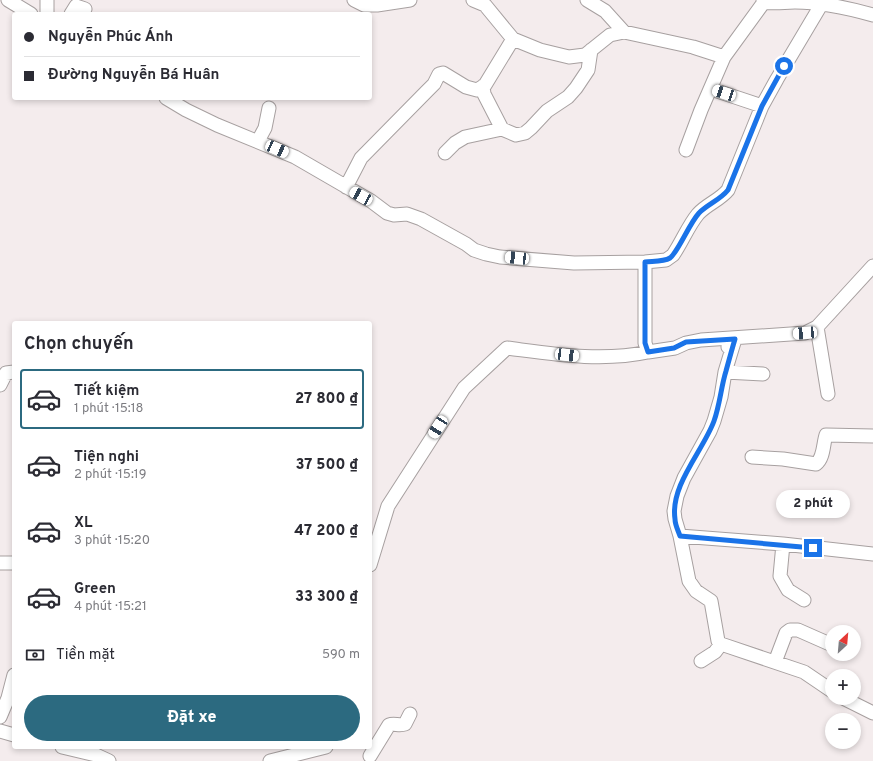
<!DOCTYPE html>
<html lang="vi">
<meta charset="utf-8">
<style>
:root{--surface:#fff;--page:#f7f7f7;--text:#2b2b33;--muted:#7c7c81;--line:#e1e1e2;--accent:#2c6a80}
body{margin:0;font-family:Overpass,sans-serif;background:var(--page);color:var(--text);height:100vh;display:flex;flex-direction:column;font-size:15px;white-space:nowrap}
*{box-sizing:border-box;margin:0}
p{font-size:13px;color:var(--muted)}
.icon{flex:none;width:22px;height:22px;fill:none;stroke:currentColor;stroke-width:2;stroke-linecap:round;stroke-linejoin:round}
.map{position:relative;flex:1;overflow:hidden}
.side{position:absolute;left:12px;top:321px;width:360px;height:428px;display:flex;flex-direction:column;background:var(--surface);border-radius:4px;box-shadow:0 2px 6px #0003}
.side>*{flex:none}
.guide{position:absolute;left:12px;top:12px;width:360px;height:88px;border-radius:4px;box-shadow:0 2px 6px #0003;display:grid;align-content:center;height:88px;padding:0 12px;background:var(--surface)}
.needle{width:26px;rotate:26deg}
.fabs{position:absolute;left:825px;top:625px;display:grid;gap:8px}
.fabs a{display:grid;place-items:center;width:36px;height:36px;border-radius:50%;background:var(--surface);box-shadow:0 2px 6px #0003;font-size:20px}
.end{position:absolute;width:18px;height:18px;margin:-9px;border:5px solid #1a73e8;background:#fff;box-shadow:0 0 0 2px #fff}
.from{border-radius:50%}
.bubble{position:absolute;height:28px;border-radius:14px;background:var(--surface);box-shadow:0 2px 6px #0003;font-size:13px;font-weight:800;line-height:28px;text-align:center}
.car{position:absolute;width:12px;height:24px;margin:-12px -6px;border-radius:5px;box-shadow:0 0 3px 1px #0007;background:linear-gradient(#fff 24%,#345 0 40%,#fff 0 76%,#345 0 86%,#fff 0)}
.guide b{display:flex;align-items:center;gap:14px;height:38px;font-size:15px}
.guide b+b{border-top:1px solid var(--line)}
.guide i{width:10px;height:10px;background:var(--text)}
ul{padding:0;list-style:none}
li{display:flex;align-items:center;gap:12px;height:60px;margin:0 8px 6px;padding:0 4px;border:2px solid transparent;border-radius:4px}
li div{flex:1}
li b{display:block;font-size:15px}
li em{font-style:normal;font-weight:800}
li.current{border-color:var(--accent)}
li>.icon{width:36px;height:36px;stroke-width:1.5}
h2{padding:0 12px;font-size:18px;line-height:48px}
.pay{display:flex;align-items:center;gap:10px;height:44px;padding:0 12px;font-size:15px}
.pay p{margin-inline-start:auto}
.button{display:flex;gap:8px;margin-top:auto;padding:8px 12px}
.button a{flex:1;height:46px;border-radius:24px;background:var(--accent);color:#fff;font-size:16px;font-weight:800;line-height:46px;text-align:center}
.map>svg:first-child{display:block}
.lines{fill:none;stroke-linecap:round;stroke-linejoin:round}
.minor-casing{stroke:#a7a0a0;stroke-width:15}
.minor{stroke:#fff;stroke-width:13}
.route{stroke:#1a73e8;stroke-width:5}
</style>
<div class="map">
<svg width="873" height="761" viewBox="0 0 873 761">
<rect width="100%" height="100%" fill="#f4eced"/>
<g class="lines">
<g class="minor-casing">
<path id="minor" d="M8,0L31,14
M47,0V14
M354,0L364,5H377L410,0
M473,0L485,5L513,39L540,50L569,57L585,55L610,35L624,32L693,47L724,57
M587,0L605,11L624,32
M764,2C775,4 784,2 795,2C822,2 848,8 873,15
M71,14L76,6L85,9
M483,86L484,94L502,129
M711,89L762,106
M166,98L186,110L217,125L295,157L371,201L387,213L394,215L407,214L421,219L466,244L474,250L486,254L500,257L574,263L645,262L666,260L673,255C682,242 688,226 698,214C707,204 720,200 728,190L762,106L777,79L821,5
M258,141L265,128L269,108
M686,150L701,110L724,57L764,2L763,0
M445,153L455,143L465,137L502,129L516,135L525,133L531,128L547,111L568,97L576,88L588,70L591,50
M346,187L361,158L427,91L434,84L439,74L443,73L466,87L477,90L485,85L513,39
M645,262V343L648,352L675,348L686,343L701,340L805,333L817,327L873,266
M817,327L828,394
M735,339C731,340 729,343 728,347L735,339L725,372L721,397L714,421L710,431L684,478L677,496L674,511L675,519L680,536L689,581L696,591L711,601L718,641L721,644L804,672L832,691
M725,372L763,374
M0,385L6,373L14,372
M752,457L783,459L816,464C824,458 823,444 826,435L873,436
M680,536L783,544L873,554
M783,544L780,576L788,590L804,600
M0,563H14
M370,565L388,506L464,388L507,348C554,354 601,362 648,352
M701,661L715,652L721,644
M775,662L786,633L790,630H798L832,645
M843,698L873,713
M0,717L8,698L14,675
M0,731L14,735
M62,747L96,755L109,761
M370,756L389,725C394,723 399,726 405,724L410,714
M270,761L326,747"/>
</g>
<use href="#minor" class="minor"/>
</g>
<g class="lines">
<path class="route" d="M784,66L762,106L728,190C720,200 708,204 699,213C689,224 678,252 670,258C663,262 652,261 645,262V343L648,352L674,348L686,342L735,339C732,349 729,360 726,371C721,387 720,404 714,421C703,451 670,485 675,519C675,525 678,530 680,536L813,548"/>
</g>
</svg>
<div class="fabs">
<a><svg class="needle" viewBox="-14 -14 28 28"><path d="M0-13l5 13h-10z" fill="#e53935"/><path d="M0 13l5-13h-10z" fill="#7c7c81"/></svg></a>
<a>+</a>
<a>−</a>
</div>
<i class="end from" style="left:784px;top:66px"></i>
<i class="end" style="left:813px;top:548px"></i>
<div class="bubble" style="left:776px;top:490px;width:74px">2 phút</div>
<i class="car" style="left:724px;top:93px;rotate:288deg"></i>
<i class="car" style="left:277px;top:149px;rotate:114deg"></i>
<i class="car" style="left:361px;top:196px;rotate:299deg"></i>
<i class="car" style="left:517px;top:258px;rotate:276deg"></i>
<i class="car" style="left:805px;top:333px;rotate:266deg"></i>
<i class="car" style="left:567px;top:355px;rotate:97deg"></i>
<i class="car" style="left:438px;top:427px;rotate:213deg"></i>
<div class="guide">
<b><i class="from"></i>Nguyễn Phúc Ánh</b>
<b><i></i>Đường Nguyễn Bá Huân</b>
</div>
<section class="side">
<h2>Chọn chuyến</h2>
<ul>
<li class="current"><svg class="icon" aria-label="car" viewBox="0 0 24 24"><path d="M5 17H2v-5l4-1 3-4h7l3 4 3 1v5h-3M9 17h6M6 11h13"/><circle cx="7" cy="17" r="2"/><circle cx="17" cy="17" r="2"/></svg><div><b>Tiết kiệm</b><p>1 phút · 15:18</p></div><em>27 800 ₫</em></li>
<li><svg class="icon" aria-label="car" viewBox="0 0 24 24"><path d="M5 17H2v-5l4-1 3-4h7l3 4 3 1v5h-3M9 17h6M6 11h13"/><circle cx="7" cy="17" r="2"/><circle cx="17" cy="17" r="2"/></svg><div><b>Tiện nghi</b><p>2 phút · 15:19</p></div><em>37 500 ₫</em></li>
<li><svg class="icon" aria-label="car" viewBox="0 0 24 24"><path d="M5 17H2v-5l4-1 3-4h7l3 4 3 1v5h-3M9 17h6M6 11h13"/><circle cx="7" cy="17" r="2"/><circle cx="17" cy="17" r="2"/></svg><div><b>XL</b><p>3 phút · 15:20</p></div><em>47 200 ₫</em></li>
<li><svg class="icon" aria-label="car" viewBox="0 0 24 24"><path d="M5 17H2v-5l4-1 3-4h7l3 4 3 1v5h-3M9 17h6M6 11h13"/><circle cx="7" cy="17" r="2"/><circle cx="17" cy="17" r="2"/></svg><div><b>Green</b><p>4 phút · 15:21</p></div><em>33 300 ₫</em></li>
</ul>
<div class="pay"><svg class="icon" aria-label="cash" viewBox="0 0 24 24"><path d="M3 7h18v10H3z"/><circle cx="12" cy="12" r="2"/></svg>Tiền mặt<p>590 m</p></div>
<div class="button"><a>Đặt xe</a></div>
</section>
</div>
